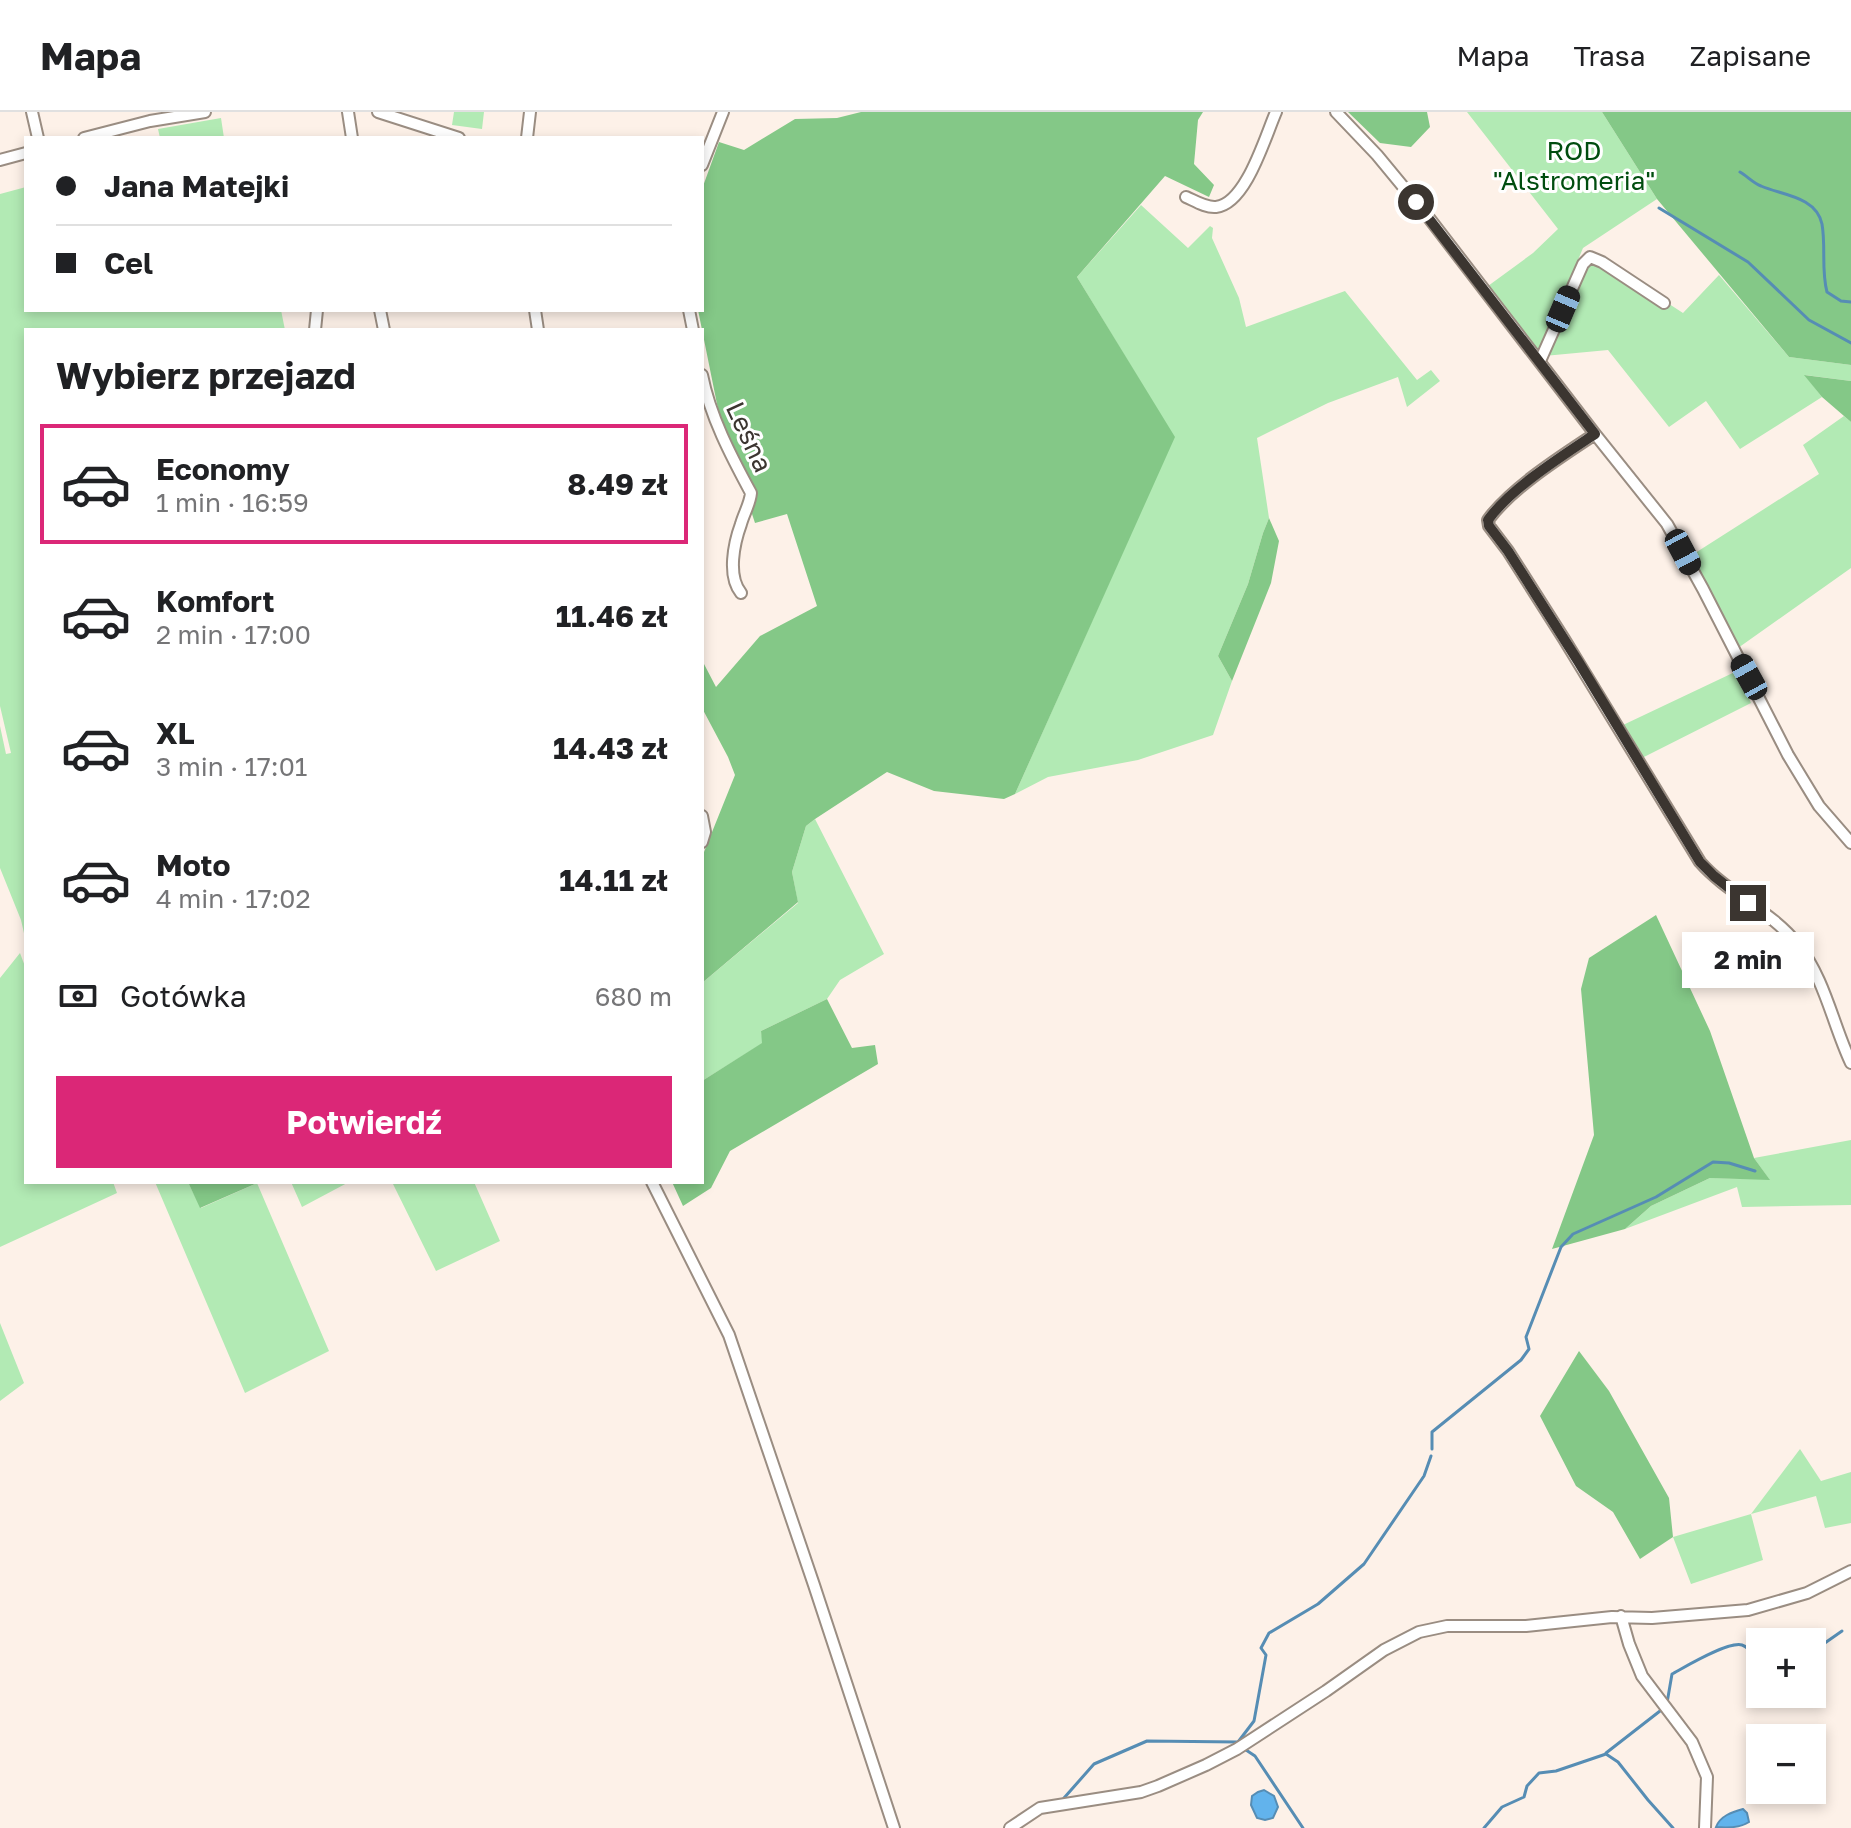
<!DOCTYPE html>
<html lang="pl">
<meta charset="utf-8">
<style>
:root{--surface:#fff;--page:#f6f6f6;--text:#202124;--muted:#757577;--line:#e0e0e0;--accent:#db2777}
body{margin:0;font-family:"Golos Text",sans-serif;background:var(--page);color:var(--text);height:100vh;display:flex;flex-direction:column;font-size:30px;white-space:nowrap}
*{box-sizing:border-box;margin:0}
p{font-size:26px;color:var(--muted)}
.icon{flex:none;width:44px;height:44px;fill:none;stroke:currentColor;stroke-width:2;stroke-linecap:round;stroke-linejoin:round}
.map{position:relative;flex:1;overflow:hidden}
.side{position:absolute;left:24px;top:216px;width:680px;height:856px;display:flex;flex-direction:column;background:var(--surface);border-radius:0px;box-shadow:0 4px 12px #0003}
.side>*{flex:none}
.guide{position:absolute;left:24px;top:24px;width:680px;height:176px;border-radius:0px;box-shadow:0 4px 12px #0003;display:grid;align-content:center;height:176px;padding:0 32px;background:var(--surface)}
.buttons{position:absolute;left:1746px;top:1516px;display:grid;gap:16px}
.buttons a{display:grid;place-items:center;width:80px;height:80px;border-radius:0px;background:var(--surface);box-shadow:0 4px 12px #0003;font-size:40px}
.end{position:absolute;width:36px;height:36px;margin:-18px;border:10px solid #3b3530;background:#fff;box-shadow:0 0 0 4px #fff}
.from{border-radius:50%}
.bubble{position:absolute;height:56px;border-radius:0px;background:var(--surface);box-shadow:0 4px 12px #0003;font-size:26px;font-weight:700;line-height:56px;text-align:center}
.car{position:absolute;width:24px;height:48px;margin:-24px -12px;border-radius:10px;box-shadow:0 0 6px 2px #0007;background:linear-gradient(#222 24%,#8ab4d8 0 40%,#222 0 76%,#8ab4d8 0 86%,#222 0)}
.guide b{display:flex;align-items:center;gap:28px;height:76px;font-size:30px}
.guide b+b{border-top:2px solid var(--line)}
.guide i{width:20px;height:20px;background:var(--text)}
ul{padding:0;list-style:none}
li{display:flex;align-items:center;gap:24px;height:120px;margin:0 16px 12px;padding:0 16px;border:4px solid transparent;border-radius:0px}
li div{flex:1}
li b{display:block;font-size:30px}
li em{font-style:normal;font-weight:700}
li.on{border-color:var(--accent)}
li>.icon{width:72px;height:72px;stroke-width:1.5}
h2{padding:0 32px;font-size:36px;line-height:96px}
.pay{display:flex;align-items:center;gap:20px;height:88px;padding:0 32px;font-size:30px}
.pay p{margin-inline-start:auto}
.button{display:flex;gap:16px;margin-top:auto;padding:16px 32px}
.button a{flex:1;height:92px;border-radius:0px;background:var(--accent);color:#fff;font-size:32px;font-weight:700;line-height:92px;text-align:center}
header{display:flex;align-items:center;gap:48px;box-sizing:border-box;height:112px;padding:0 40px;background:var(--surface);border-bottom:2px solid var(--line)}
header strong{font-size:38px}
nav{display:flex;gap:44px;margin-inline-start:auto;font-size:28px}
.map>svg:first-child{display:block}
.green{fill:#b2eab4}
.forest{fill:#84c887}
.water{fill:#62b3ec;stroke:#568db4;stroke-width:2}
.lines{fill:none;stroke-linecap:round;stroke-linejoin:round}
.stream{stroke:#568db4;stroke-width:3}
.minor-casing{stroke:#9a8d82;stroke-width:14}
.minor{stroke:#fff;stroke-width:10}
.route{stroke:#3b3530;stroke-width:10}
.labels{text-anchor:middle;stroke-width:6;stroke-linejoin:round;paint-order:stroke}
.park-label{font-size:26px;fill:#004d0f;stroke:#fff}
.street-label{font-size:26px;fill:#3b3530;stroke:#fff}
</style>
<header>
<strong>Mapa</strong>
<nav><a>Mapa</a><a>Trasa</a><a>Zapisane</a></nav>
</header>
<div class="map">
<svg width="1851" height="1716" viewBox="0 0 1851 1716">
<rect width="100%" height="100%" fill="#fdf1e8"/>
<path class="green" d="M454,0H484L482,17L452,13Z
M1467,0H1602L1657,87L1583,136L1539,242L1488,174L1533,141L1558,117Z
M221,6L224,26H160L158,17Z
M26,75V198H281L285,218H26V830L21,808L0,756V614L6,642L11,641L0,594V82Z
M1141,93L1188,136L1210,114L1213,116L1212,126L1239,186L1246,215L1345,179L1417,268L1431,258L1440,269L1407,295L1398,265L1328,291L1257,326L1269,406L1263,421L1248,472L1218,544L1232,569L1213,623L1138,648L1048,665L1015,682L1174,325L1077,165Z
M1589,140L1683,201L1719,163L1789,245L1851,253V269L1805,263L1822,285L1740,337L1706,289L1669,315L1608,238L1544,244Z
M1844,304L1851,310V456L1738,536L1692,443L1819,362L1803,333Z
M1737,559L1751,591L1642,646L1623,613Z
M815,707L884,842L840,868L827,887L761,919L763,931L702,969V871L798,791L792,760L806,714Z
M20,841L26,857V1070H113L117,1081L0,1135V866Z
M1851,1028V1093L1742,1095L1737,1075L1625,1117L1651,1094L1710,1066L1769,1067L1754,1046Z
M155,1070H188L201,1096L257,1071L329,1239L245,1281Z
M291,1070H349L302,1095Z
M392,1070H474L500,1129L436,1159Z
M0,1211L24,1271L0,1289Z
M1800,1337L1821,1369L1851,1360V1411L1825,1416L1816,1384L1751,1402L1763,1448L1691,1472L1673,1425L1751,1402Z"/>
<path class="forest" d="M861,0H1203L1198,8L1194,52L1214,73L1209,85L1165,64L1077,165L1175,325L1015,682L1004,687L934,679L887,660L815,707L806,714L792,760L798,790L702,871V745L735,663L728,645L702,596V553L704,552L716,575L760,524L817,494L787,402L755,411L719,302L698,198H702V77L719,30L744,38L795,7L837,6Z
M1348,0H1427L1430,15L1411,35L1380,31Z
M1602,0H1851V253L1789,245L1657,87Z
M1804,263L1851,269V310L1822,285Z
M1269,406L1279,429L1271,471L1232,569L1218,544L1248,472L1263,421Z
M1656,803L1710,919L1754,1046L1770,1068L1710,1066L1651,1094L1625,1117L1552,1137L1594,1023L1581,877L1589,846Z
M827,887L852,936L875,933L878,952L730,1039L711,1076L683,1094L672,1070H702V969L762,931L761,919Z
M188,1070H257V1071L200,1096Z
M1579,1239L1609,1279L1669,1386L1673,1425L1640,1447L1613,1400L1576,1374L1540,1304Z"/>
<path class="water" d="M1264,1678L1274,1684L1278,1695L1273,1706L1265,1708L1257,1706L1251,1693L1252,1684L1258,1680Z
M1743,1697L1747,1701L1749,1710C1740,1716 1727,1716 1716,1715C1720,1704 1732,1700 1743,1697Z"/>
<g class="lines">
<path class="stream" d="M1740,60C1747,64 1753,71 1761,74C1781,83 1816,84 1822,112C1826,135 1821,158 1827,180L1841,189L1851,190
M1659,96L1748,150L1809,208L1851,231
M1432,1337V1320L1521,1248L1529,1237L1526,1225L1561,1135L1573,1122L1656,1085L1713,1050L1729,1051L1755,1059
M1812,1540L1842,1519
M1667,1591L1672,1562C1685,1555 1728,1529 1742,1533C1749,1535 1755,1544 1760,1550
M1246,1638L1255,1644L1303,1716
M1606,1641L1660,1599
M1064,1686L1094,1652L1147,1629L1238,1630L1254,1609L1266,1543L1261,1536L1269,1521L1318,1492L1364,1452L1424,1364L1431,1344
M1484,1716L1502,1695L1524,1685L1527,1674L1539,1661L1556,1659L1606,1642L1618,1650L1648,1688L1673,1716"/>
<g class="minor-casing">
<path id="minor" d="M32,0L38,26
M348,0L352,26
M378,0L459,26
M1336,0L1377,43L1429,106L1595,322L1667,412L1703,477L1788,643L1819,694L1851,731
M84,26L150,9L205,0
M527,26L530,0
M0,48L26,41
M702,53L723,0
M1186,85C1195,89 1206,96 1216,95C1246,92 1265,25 1276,0
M380,198L384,218
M535,198L538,218
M689,198L693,218
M315,218L317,198
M1540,249L1583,152L1590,145L1602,150L1664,191
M702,263C710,304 731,344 751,381C750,392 744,401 741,412C734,431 727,464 741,481
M1595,322C1562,344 1511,376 1488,408L1489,414L1508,439L1564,527L1700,750C1728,782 1772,799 1798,833C1825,867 1833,913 1851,951
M702,704L705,720L702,730
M652,1070L729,1223L814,1473L894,1716
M1621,1504L1629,1532L1642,1564L1692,1630L1707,1665L1705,1716
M1010,1716L1040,1696L1141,1680L1158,1674L1206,1653L1237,1637L1326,1579L1384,1538L1419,1520L1447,1514H1526L1612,1505L1652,1506L1748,1498L1807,1481L1851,1459"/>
</g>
<use href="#minor" class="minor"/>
</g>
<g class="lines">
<path class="route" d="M1416,90L1595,322C1562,344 1510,377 1488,408L1489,414L1508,439L1578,549L1700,750L1714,764L1748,791"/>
</g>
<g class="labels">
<g class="park-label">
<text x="1574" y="48">ROD<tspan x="1574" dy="30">"Alstromeria"</tspan></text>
</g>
<g class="street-label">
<text transform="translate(749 325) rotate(65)" y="9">Leśna</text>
</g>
</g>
</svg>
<div class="buttons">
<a>+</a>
<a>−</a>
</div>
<i class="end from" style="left:1416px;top:90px"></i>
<i class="end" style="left:1748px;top:791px"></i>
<div class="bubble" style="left:1682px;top:820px;width:132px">2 min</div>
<i class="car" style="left:1563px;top:197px;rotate:23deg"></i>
<i class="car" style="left:1683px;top:440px;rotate:152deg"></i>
<i class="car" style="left:1749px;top:565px;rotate:331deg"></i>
<div class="guide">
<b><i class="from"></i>Jana Matejki</b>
<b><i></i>Cel</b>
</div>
<section class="side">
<h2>Wybierz przejazd</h2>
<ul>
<li class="on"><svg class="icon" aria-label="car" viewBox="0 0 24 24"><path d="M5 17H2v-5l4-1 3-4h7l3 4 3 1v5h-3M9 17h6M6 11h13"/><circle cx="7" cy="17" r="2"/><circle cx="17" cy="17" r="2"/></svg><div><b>Economy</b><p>1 min · 16:59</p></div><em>8.49 zł</em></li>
<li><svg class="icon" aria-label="car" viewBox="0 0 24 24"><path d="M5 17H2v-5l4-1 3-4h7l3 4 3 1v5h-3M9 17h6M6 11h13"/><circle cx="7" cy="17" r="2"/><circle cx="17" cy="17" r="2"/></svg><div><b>Komfort</b><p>2 min · 17:00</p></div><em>11.46 zł</em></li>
<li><svg class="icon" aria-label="car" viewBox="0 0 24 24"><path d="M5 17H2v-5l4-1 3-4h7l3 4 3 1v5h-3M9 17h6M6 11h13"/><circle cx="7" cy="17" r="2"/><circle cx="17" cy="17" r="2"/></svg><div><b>XL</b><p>3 min · 17:01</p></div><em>14.43 zł</em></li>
<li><svg class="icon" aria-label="car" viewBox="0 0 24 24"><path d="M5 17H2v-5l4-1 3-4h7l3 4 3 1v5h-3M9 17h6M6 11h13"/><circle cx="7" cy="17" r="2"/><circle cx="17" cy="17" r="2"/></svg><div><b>Moto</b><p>4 min · 17:02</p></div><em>14.11 zł</em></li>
</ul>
<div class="pay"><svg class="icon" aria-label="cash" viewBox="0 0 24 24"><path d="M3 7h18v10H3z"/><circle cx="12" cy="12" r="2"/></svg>Gotówka<p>680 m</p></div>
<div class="button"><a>Potwierdź</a></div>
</section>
</div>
